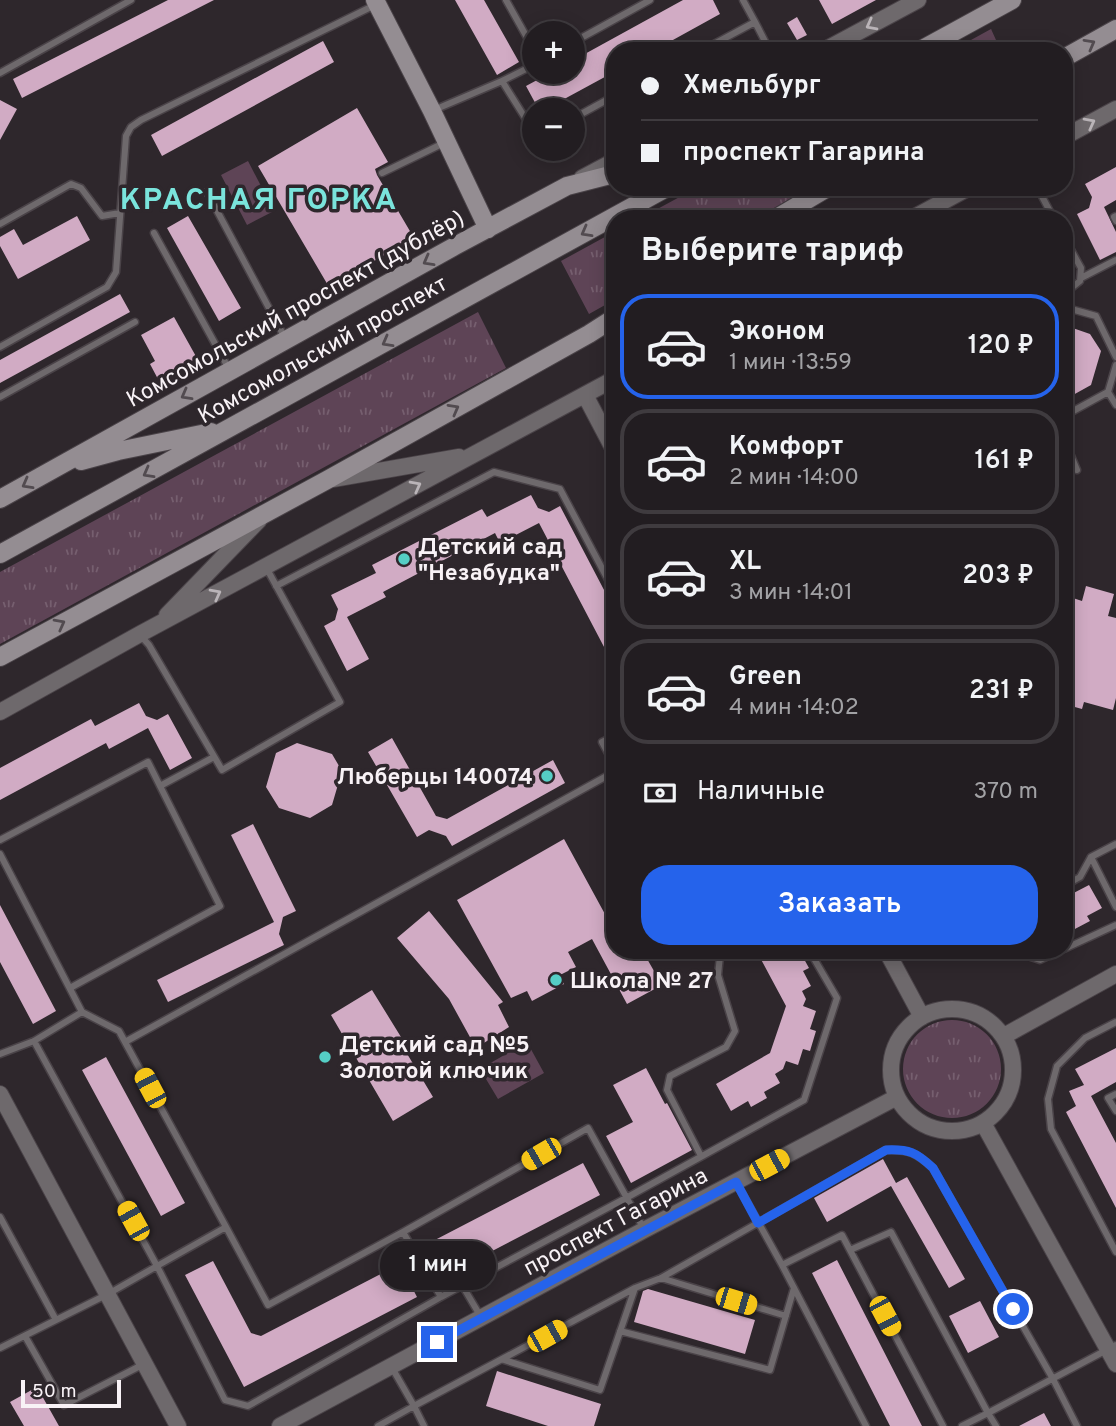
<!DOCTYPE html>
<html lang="ru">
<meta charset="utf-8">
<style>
:root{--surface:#221d21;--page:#2a262a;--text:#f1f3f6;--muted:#a2a2a5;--line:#3f3b3f;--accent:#2563eb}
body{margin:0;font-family:Overpass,sans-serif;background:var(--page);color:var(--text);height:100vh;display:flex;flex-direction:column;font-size:26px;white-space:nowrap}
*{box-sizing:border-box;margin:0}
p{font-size:23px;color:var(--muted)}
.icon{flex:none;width:38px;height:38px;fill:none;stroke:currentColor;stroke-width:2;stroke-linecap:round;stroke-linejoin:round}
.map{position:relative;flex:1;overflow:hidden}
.details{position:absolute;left:606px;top:210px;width:467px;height:749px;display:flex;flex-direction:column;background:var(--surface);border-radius:28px;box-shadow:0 4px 18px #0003,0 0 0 2px var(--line)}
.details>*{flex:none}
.guide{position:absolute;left:606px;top:42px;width:467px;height:154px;border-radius:28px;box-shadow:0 4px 18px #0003,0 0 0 2px var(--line);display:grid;align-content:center;height:154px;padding:0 35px;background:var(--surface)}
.tools{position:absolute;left:522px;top:21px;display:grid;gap:14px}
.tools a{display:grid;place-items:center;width:63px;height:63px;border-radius:50%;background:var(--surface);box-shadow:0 4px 18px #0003,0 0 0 2px var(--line);font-size:35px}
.scale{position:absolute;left:21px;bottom:18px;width:100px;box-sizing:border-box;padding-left:7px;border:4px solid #f8f2f6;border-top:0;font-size:19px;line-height:24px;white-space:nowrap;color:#f8f2f6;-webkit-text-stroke:5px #2e272c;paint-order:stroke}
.end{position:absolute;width:32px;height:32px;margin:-16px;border:9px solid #2563eb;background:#fff;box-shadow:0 0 0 4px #fff}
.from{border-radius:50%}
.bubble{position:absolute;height:49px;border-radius:24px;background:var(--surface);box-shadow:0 4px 18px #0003,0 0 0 2px var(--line);font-size:23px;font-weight:600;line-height:49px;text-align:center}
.car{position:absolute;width:21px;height:42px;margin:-21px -10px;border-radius:9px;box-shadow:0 0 5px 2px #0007;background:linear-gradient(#f5c518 24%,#345 0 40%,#f5c518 0 76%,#345 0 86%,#f5c518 0)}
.guide b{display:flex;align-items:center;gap:24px;height:66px;font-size:26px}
.guide b+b{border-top:2px solid var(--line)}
.guide i{width:18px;height:18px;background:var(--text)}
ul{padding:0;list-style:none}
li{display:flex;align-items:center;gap:21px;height:105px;margin:0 14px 10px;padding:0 21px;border:4px solid var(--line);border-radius:28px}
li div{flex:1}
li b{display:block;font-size:26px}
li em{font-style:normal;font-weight:600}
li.on{border-color:var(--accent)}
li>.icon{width:63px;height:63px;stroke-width:1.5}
h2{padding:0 35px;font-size:32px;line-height:84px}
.pay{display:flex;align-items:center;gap:18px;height:77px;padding:0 35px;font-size:26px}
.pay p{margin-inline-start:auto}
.primary-button{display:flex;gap:14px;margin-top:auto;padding:14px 35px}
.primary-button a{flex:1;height:80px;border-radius:28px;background:var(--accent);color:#fff;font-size:28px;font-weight:600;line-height:80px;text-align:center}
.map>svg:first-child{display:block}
.grass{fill:url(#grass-tufts)}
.garden{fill:#5e4456}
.building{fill:#d1abc4}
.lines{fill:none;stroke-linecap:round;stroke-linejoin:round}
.service-casing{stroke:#4a4348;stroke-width:9}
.tertiary-casing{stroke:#4a4348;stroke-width:18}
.secondary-casing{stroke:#4a4348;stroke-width:20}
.service{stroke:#6e696c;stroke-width:6}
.tertiary{stroke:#6e696c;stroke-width:16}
.secondary{stroke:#948d92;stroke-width:18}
.oneway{stroke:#bab4b8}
.oneway2{stroke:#524b50}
.route{stroke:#2563eb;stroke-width:9}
.poi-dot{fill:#55cec5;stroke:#2e272c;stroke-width:2.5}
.labels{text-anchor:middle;stroke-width:7;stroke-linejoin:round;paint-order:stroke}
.street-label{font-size:23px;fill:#f8f2f6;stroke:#2e272c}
.poi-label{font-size:23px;font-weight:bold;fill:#f8f2f6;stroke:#2e272c;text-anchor:start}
.district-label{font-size:30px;font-weight:bold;letter-spacing:2px;fill:#7ae4dc;stroke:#2e272c}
</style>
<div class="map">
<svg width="1116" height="1426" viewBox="0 0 1116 1426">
<defs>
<pattern id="grass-tufts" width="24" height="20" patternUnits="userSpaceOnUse" patternTransform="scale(1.75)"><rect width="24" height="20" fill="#5e4456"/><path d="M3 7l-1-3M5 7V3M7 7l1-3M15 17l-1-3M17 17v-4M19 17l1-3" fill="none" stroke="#765f6f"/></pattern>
</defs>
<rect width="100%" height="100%" fill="#2e272c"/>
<path class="grass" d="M991,29L1001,51H951Z
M698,187H810L755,219H639Z
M614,232V300L589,314L561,261Z
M478,312L506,368L0,644V572Z
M903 1069a49 49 0 1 1 98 0a49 49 0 1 1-98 0Z"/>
<path class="garden" d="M248,161L274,211L247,225L221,175Z
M527,1042L544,1073L498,1099L480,1069Z"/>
<path class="building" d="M168,0H214L22,98L13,79Z
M455,0H484L519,62L497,75Z
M683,0H713L720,14L653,51H614V72L544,110H539L526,86L552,72H572V61Z
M819,0H876L832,24Z
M797,17L807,35L797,40L787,23Z
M323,41L334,62L162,156L151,135Z
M0,100L17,109L0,140Z
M357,108L388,162L375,169L377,175L414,238L329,287L258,166Z
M1116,167V200L1104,207L1116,232V252L1100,260L1077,214L1089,208L1092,197L1085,184Z
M77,216L90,240L18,279L0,246V237L14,229L23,245Z
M188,216L241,308L219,321L167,228Z
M120,294L130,312L0,383V360Z
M174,317L198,360L159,381L150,364L155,361L141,335Z
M1064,325L1090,334L1101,351L1091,385L1064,400Z
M531,495L538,508L549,512L560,506L614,609V666L539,523L500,543L495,533L383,592L386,597L347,617L369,659L347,671L324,626L335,620L338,609L331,595L376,573L372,565L482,509L487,517Z
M1086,586L1114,594L1108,616L1116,618V698L1113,710L1084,702L1082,709L1064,704V595L1082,601Z
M139,703L146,716L157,720L168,714L192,758L170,770L148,728L109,749L106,743L0,800V768L91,719L95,726Z
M392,738L436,816L447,819L553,760L565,783L452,846L446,836L429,830L417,837L368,752Z
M297,743L332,754L342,771L332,805L310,818L279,808L266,787L276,753Z
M253,824L296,911L283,917L279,934L284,945L168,1002L157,980L274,922L231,835Z
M564,839L606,916L614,912V950H642L662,985L627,1004L592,939L568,952L576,967L560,975L564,984L532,1001L527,991L511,998L457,900Z
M1089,885L1102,908L1087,916L1090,921L1073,930L1071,925L1064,929V898Z
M0,905L56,1011L33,1024L0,962Z
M429,911L503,1002L498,1005L509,1027L476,1048L449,999L397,938Z
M756,950H799L809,968L803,971L811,986L802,991L806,999L803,1006L816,1011L810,1029L816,1031L810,1051L803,1049L798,1065L786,1061L783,1069L775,1074L780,1083L764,1092L767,1098L751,1107L748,1101L731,1111L716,1084L770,1053L786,1006Z
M372,990L409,1050L406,1052L433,1097L393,1121L331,1015Z
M1116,1048V1082L1091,1096L1116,1143V1208L1066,1112L1076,1106L1069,1091L1084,1085L1075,1069Z
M106,1057L185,1203L161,1216L82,1070Z
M646,1068L665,1104L667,1103L692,1150L631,1183L606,1136L633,1122L613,1085Z
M883,1159L896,1183L907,1177L965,1279L949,1288L891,1186L827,1222L814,1198Z
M583,1163L600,1195L450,1273L433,1241Z
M837,1260L922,1426H890L812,1273Z
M213,1261L251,1333L261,1336L400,1264L417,1297L244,1387L185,1275Z
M648,1289L755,1320L745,1354L634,1322L643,1291Z
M980,1301L999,1337L968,1353L949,1316Z
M497,1371L601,1404L594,1426H548L486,1406Z
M37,1387L59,1426H24L10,1402Z
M1044,1413L1051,1426H1019Z"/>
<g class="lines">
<g class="service-casing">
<path id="service" d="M506,0L534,50
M755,22L770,51
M572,43L650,0
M701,51L755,22L743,0
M0,73L131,0
M502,81L534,65
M434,110L502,81L534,132
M572,119L614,96
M382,173L444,143
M1037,187L1054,219
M207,192L285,338
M1116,216L1114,217L1116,221
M0,224L71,184L81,188L102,216L120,213
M154,233L229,369
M1064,237L1081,268L1080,281L1064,294
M1081,278L1116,260
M1064,307L1096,316L1116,357
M0,347L107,287L116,272L126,136L131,127L141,120L375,5
M1108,392L1116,405
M0,397L135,322
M1064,416L1108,392L1116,365
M1064,439L1077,470
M276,586L494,472L560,489L614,591
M141,636L149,645L222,770L340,702L267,569
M614,736L602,742L614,764
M160,786L214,757
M0,840L148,762L220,906L70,988
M0,854L82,1012L119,1031L226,1227L157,1266L34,1041
M1091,857L1116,907
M1064,886L1080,877L1091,857L1116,844
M1064,949L1116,925
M717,950L720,956L730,950
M1010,950L1040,960L1061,950
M1116,1022L1085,1038L1057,1066L1048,1099L1051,1129L1116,1252
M125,1042L614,772
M0,1054L34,1041L82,1012
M1116,1094L1108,1098L1116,1111
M701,1156L667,1090L670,1076L726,1047L735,1031L718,975L720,956
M737,1184L782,1265
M0,1217L56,1320L0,1348
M226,1227L268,1305L403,1232L588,1128L644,1229
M403,1232L441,1297
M850,1250L891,1232L988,1413L1116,1345
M661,1278L786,1316
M462,1285L481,1317
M56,1320L108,1294L157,1266L225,1400L248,1406L441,1297L626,1198L804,1100L837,998L809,950
M620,1331L770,1370L794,1288
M25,1336L64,1405L144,1364
M504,1360L600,1390L635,1288
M391,1366L414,1406L635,1288L661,1278L886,1150C908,1149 917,1153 933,1168L1053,1379L1077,1426
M378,1426L414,1406L424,1426
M866,1426L782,1265L842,1235L943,1426
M962,1426L988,1413L996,1426"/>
</g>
<g class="tertiary-casing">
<path id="tertiary" d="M823,51L918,0
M1064,137L1116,109
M582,178L614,161
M911,219L970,187
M585,395L614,450
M333,479L459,457
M167,615L259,520
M0,712L140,634L614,379
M886,950L922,1017
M891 1070a61 61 0 1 1 122 0a61 61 0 1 1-122 0Z
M1004,1036L1116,974
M0,1094L178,1426
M983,1123L1116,1364
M280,1426L644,1230L897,1097"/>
</g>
<g class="secondary-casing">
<path id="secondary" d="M375,0L432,111L488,229
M919,51L1012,0
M1064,58L1116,29
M775,219L829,187
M81,461L118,451L211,432
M0,499L455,246L567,186L614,174
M0,554L668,187
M0,657L327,480L589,334L614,318"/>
</g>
<use href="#service" class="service"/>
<use href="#tertiary" class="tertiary"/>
<use href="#secondary" class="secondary"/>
</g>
<defs><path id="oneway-chevron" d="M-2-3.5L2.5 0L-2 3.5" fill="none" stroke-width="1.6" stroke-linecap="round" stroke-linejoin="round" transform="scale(1.75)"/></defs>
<g class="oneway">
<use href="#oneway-chevron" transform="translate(871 25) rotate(152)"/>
<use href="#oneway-chevron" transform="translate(1090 123) rotate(-28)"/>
<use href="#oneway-chevron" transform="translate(416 486) rotate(-28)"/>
<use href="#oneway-chevron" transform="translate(216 594) rotate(-28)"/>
</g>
<g class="oneway2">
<use href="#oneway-chevron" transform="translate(1090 44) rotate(-29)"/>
<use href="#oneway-chevron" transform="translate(586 232) rotate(151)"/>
<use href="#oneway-chevron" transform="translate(428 261) rotate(151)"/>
<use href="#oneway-chevron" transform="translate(387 342) rotate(151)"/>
<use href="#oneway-chevron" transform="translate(186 395) rotate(151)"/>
<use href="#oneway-chevron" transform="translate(454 409) rotate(-29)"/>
<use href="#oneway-chevron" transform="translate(148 473) rotate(151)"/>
<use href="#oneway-chevron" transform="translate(27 484) rotate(151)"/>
<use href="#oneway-chevron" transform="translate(60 624) rotate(-28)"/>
</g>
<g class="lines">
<path class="route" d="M437,1342L736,1182L758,1223L886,1150C909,1149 916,1152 933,1168L1013,1309"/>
</g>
<g class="poi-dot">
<circle cx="404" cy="559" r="7"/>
<circle cx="547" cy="776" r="7"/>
<circle cx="556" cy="980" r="7"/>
<circle cx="325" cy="1057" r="7"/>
</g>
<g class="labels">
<g class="street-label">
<text transform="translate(295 308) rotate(-29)" y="8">Комсомольский проспект (дублёр)</text>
<text transform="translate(322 349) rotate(-29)" y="8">Комсомольский проспект</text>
<text transform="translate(615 1221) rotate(-28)" y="8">проспект Гагарина</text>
</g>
<g class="poi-label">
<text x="418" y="554">Детский сад<tspan x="418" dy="26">"Незабудка"</tspan></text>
<text x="533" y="784" text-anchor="end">Люберцы 140074</text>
<text x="570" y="988">Школа № 27</text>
<text x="339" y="1052">Детский сад №5<tspan x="339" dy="26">Золотой ключик</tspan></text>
</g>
<g class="district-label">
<text x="259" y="209">КРАСНАЯ ГОРКА</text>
</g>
</g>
</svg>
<div class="tools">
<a>+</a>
<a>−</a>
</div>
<div class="scale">50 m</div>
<i class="end from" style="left:1013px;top:1309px"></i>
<i class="end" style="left:437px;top:1342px"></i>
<div class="bubble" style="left:380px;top:1241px;width:116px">1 мин</div>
<i class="car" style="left:150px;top:1088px;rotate:332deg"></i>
<i class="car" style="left:541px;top:1154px;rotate:240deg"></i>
<i class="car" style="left:769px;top:1165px;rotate:62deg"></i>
<i class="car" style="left:133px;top:1221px;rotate:331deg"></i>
<i class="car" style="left:736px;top:1301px;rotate:107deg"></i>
<i class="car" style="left:885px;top:1316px;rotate:152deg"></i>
<i class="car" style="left:547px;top:1336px;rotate:61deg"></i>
<div class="guide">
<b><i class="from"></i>Хмельбург</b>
<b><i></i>проспект Гагарина</b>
</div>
<section class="details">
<h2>Выберите тариф</h2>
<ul>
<li class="on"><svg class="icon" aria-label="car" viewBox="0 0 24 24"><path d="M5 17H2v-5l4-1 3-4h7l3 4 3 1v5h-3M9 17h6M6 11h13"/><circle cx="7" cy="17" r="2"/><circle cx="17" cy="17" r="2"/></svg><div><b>Эконом</b><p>1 мин · 13:59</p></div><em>120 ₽</em></li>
<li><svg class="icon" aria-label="car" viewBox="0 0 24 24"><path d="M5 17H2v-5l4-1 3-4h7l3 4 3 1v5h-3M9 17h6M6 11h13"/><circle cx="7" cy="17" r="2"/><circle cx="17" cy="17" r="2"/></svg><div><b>Комфорт</b><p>2 мин · 14:00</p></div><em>161 ₽</em></li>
<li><svg class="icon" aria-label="car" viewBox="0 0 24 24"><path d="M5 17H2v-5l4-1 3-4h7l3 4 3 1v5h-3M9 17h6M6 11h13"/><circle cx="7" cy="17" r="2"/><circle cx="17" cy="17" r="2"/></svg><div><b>XL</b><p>3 мин · 14:01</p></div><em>203 ₽</em></li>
<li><svg class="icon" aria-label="car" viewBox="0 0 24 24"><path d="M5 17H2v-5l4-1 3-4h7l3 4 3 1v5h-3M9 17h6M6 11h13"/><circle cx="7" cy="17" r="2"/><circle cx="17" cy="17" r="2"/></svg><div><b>Green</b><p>4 мин · 14:02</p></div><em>231 ₽</em></li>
</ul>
<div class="pay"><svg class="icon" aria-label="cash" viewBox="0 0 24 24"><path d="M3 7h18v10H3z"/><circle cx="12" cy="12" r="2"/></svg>Наличные<p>370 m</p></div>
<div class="primary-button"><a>Заказать</a></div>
</section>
</div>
